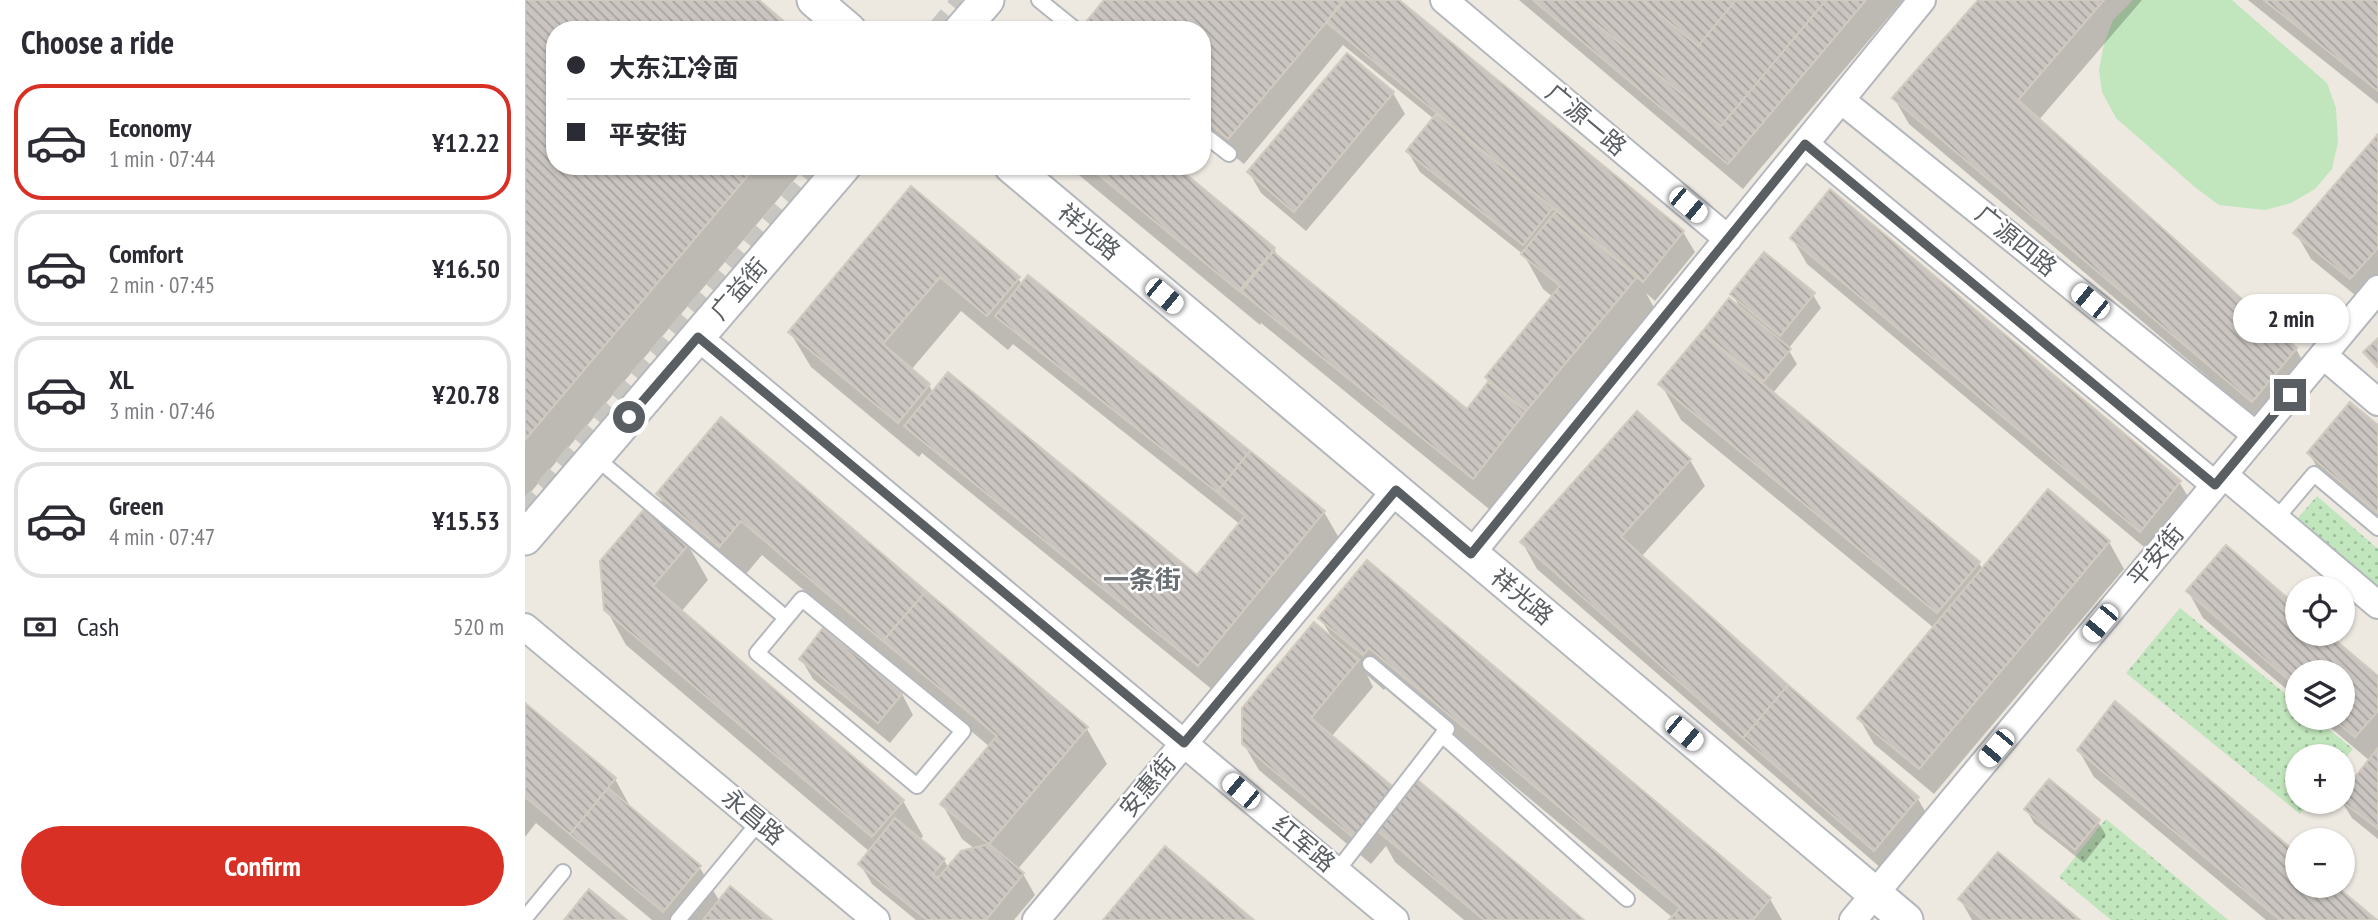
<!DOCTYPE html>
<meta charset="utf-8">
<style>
:root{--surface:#fff;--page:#f2f2f3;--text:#2b2b33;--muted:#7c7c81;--line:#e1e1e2;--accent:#d93025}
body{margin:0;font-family:"PT Sans Narrow","Noto Sans SC",sans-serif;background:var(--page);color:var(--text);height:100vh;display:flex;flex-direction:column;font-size:26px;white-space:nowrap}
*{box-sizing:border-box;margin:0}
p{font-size:23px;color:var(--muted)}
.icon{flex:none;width:38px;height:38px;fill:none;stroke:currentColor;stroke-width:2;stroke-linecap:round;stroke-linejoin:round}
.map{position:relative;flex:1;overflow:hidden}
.drawer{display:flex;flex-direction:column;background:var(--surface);width:525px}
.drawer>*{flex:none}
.hud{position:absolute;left:21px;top:21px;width:665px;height:154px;border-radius:28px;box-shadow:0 2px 5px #0004;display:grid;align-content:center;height:154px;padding:0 21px;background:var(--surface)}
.fabs{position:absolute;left:1760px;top:576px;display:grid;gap:14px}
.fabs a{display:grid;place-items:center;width:70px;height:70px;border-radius:50%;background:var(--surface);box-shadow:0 2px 5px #0004;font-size:35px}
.end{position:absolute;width:32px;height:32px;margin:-16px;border:9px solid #595e62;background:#fff;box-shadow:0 0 0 4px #fff}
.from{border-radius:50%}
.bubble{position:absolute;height:49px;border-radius:24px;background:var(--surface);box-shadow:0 2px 5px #0004;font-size:23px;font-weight:700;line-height:49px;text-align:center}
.car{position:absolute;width:21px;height:42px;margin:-21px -10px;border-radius:9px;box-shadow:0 0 5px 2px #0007;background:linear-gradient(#fff 24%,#345 0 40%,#fff 0 76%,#345 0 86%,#fff 0)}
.hud b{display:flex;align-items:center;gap:24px;height:66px;font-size:26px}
.hud b+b{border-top:2px solid var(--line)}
.hud i{width:18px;height:18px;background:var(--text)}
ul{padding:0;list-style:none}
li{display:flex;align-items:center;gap:21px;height:116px;margin:0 14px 10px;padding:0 7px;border:4px solid var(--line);border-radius:28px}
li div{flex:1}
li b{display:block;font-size:26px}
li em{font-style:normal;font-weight:700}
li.active{border-color:var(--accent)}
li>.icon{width:63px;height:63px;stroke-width:1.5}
h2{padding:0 21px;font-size:32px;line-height:84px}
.pay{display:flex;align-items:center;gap:18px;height:77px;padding:0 21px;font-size:26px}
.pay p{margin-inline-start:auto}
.primary-button{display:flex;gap:14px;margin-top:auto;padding:14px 21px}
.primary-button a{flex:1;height:80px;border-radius:42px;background:var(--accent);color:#fff;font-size:28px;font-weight:700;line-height:80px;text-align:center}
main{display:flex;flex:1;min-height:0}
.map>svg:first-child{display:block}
.green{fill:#c1e5bc}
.park{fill:url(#park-dots)}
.shadow{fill:#0003;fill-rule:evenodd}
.building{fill:url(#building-back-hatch);stroke:#d1cabf;stroke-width:2}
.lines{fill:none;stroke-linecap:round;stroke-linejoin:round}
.pedestrian-tunnel{stroke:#c8c6c1;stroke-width:19;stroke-dasharray:19 10;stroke-linecap:butt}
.service-casing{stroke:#b4b8bc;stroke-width:18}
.minor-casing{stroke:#b4b8bc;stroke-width:30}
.tertiary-casing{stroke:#b4b8bc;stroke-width:37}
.service{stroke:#fff;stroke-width:14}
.minor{stroke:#fff;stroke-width:26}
.tertiary{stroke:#fff;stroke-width:33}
.route{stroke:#595e62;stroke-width:9}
.labels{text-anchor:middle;stroke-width:5;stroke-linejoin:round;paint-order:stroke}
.street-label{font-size:24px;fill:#595e62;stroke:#fff}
.neighbourhood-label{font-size:26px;font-weight:bold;fill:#6a7074;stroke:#fff}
</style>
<main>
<section class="drawer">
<h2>Choose a ride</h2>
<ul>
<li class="active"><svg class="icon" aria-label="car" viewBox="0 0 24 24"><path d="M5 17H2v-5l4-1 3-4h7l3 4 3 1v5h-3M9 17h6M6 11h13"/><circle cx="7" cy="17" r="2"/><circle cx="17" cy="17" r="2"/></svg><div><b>Economy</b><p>1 min · 07:44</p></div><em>¥12.22</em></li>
<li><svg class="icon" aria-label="car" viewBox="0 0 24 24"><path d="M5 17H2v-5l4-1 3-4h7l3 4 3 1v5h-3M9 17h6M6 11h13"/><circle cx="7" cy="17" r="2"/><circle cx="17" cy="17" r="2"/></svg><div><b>Comfort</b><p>2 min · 07:45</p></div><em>¥16.50</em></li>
<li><svg class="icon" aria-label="car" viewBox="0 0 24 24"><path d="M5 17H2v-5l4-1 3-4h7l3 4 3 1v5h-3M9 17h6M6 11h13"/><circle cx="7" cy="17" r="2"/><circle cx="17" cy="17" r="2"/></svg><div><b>XL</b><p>3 min · 07:46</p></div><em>¥20.78</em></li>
<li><svg class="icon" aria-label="car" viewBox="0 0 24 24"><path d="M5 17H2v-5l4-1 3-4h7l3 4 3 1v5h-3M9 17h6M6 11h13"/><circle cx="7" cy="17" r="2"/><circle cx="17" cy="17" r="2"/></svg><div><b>Green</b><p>4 min · 07:47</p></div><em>¥15.53</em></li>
</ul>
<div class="pay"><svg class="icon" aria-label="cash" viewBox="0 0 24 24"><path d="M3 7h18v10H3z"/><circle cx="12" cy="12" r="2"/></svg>Cash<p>520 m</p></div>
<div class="primary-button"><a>Confirm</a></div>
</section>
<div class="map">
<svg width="1853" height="920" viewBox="0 0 1853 920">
<defs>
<pattern id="park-dots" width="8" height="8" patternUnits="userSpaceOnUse" patternTransform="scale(1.75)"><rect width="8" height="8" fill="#c1e5bc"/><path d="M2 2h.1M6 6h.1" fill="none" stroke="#a0bd9c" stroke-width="1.8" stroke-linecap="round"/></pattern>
<pattern id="building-back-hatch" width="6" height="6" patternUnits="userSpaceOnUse" patternTransform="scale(1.75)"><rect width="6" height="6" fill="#cac5c0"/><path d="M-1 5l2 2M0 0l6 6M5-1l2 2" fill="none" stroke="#a7a39f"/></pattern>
</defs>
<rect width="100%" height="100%" fill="#ede9e1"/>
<path class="green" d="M1608,0H1707L1802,83L1811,108L1813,142L1807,169L1790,189L1766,203L1740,210L1694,205L1671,188L1591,118L1577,92L1574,70L1579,44L1588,20Z"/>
<path class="park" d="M1792,496L1853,549V588L1773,518Z
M1655,608L1773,704V718H1790L1828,749L1818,761V756H1773V802H1785L1775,814L1601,673Z
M1581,819L1703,920H1586L1534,877Z"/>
<path class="shadow" d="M0,0H231L30,30V166H281L0,499Z
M581,0H871L1158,232L1170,252L1130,301L1121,293L1132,313L969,513L736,323L735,325L543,166H649L749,249L755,260L942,411L965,383L962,377L1028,297L1018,289L999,255L895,172L883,152L909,119L818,45L719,164L677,130V30H567L563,22Z
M994,0H1378L1218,189Z
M1455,0H1617L1513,121L1771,349L1786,376L1742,427L1384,124L1369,98Z
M1723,0H1853V104Z
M822,55L868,93L880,114L781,231L736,193L724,172Z
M1853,137V291L1841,304L1786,259L1771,233Z
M386,189L493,278L497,285L799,512L814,538L689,691L397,453L394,457L286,367L265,332ZM436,311L483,350L488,344L716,525L673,577L408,393L404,385L386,370Z
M1267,238L1654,482L1670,508L1631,557L1282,264Z
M1207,294L1288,295L1296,308L1263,349L1272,364L1247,394L1454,563L1458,570L1584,542L1599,569L1409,794L1349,744L1334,718L1409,628L1156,420L1136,384L1184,341L1179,332L1216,309Z
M196,420L562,729L582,764L492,870L498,874L510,895L489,920H391L347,884L335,864L345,852L101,645L81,609L163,545L183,580L156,612L378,801L398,836L395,840L419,860L424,869L450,849L437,839L417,804L465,747L237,555L215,581L153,530L133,494Z
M1853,428V526L1799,480L1784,453Z
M1165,460L1180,486L1116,557L1393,799L1408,825L1365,876L1012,569L997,542Z
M843,562L1245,899L1257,920H1146L1148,918L865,682L859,690L842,675L848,687L806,737L870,791L1057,920H939L870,862L861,846L846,864L734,770L718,743L808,639L795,618Z
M1663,591L1773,634H1800L1853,679V839L1827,818L1817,802L1845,761L1794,718H1818V672H1773V699L1678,618Z
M276,659L377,694L388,715L365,743L288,679Z
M0,705L90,779L107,810L175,868L195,902L244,920H127L11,823L0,837Z
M1554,751L1773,886H1808L1850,920H1741L1569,777Z
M1501,809L1573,822L1581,835L1559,863L1509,823Z
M1435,899L1552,920H1447Z"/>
<path class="building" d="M0,0H234L269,30H30V166H231L0,440Z
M579,0H820L703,139L677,117V30H570L561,22Z
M818,0H874L1159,231L1118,282L801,22Z
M1008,0H1341L1203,164Z
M1042,0H1117L1173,46L1211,0H1301L1196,126Z
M1453,0H1579L1493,100L1772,348L1727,402L1367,98Z
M1739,0H1853V91Z
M822,53L869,92L769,212L722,172Z
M911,114L1028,208L998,245L881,151Z
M1853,134V248L1825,279L1768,233Z
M563,166H651L750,248L714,291Z
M386,186L495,277L462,316L415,277L358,344L405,384L373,423L263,332Z
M1305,189L1656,481L1615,532L1265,238Z
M1032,210L1113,276L1001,411L960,377L1035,286L996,254Z
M748,252L942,409L963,382L1001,411L948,479L716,292Z
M1239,252L1290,293L1255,336L1205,294Z
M503,275L725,451L692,492L470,316Z
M1204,298L1266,349L1238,382L1177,332Z
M1176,333L1455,562L1412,613L1133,384Z
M1853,338V366L1852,367L1838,352Z
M423,372L672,575L720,516L692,492L725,451L800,511L673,666L379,426Z
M1825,402L1853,425V514L1782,453Z
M1112,411L1166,459L1096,537L1263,685L1218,738L995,542Z
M196,417L401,591L358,641L216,521L194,547L131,494Z
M1523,489L1585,541L1394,769L1332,718Z
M121,507L164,544L128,586L379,800L347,837L79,610L75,561Z
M1701,545L1773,607V634H1803L1853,676V711L1830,737L1807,718H1818V672H1773V688L1661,591Z
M842,560L1246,898L1228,920H1144L1155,908L844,648L838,655L793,618Z
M401,591L563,727L464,844L415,804L472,736L358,641Z
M789,622L834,660L786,718L872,790L830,839L717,744V708Z
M298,628L378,693L353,723L274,659Z
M1263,685L1394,797L1349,851L1218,738Z
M1590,701L1773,854V886H1811L1852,920H1755L1552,750Z
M0,703L91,778L45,834L0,797Z
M1853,748V829L1818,802V792Z
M889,777L1059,920H959L848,827Z
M1524,779L1575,820L1550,850L1499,809Z
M83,788L176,866L138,912L45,834Z
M370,818L420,859L408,874L413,878L436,851L464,844L499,873L461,920H402L333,864Z
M640,846L729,920H578Z
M1473,852L1555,920H1458L1433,899Z
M205,886L247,920H178Z
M64,889L102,920H39Z"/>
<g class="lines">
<path class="pedestrian-tunnel" d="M411,30L436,0
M0,511L294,166"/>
<g class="service-casing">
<path id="service" d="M514,0L551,30
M677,133L704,154
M70,457L261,618
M1751,519L1789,474L1853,528
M277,599L438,731L392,786L232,653Z
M917,735L1102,899
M812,871L922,729L845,664
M0,918L38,872
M153,920L234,822"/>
</g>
<g class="minor-casing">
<path id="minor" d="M919,0L1203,239
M1316,100L1731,435
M1280,144L1690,485
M173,337L870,920
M1798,355L1853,402
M1699,475L1853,605
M946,554L1397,0
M0,627L351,920
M511,920L871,490
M1328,920L1853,289"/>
</g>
<g class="tertiary-casing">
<path id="tertiary" d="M289,0L324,30
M436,30L462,0
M486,166L1381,920
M0,538L319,166"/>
</g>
<use href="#service" class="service"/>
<use href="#minor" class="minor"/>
<use href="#tertiary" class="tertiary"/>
</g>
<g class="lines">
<path class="route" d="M104,417L173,337L659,743L871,490L946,554L1280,144L1690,485L1765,395"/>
</g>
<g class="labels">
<g class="street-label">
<text transform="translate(1061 120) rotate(40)" y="8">广源一路</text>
<text transform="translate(564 232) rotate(40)" y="8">祥光路</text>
<text transform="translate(1491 241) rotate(39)" y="8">广源四路</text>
<text transform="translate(214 289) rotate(-49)" y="8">广益街</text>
<text transform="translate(1631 556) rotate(-50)" y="8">平安街</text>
<text transform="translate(997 597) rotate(40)" y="8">祥光路</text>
<text transform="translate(623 786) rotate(-50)" y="8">安惠街</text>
<text transform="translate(228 817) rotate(40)" y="8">永昌路</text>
<text transform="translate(779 844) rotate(40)" y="8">红军路</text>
</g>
<g class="neighbourhood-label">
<text x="617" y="589">一条街</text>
</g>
</g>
</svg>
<div class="fabs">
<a><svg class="icon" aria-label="locate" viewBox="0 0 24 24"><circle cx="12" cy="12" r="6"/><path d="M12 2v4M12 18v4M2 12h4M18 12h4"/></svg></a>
<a><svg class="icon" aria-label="layers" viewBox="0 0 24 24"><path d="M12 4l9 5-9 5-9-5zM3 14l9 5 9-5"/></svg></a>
<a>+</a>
<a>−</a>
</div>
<i class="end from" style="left:104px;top:417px"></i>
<i class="end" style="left:1765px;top:395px"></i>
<div class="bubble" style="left:1708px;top:294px;width:116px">2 min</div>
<i class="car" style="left:1163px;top:205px;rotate:130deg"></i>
<i class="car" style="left:639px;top:296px;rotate:130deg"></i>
<i class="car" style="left:1565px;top:301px;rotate:309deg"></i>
<i class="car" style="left:1575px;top:623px;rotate:220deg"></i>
<i class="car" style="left:1159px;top:733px;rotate:130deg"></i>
<i class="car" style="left:1471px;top:748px;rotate:220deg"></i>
<i class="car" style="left:716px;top:791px;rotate:310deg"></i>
<div class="hud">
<b><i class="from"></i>大东江冷面</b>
<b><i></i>平安街</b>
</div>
</div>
</main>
